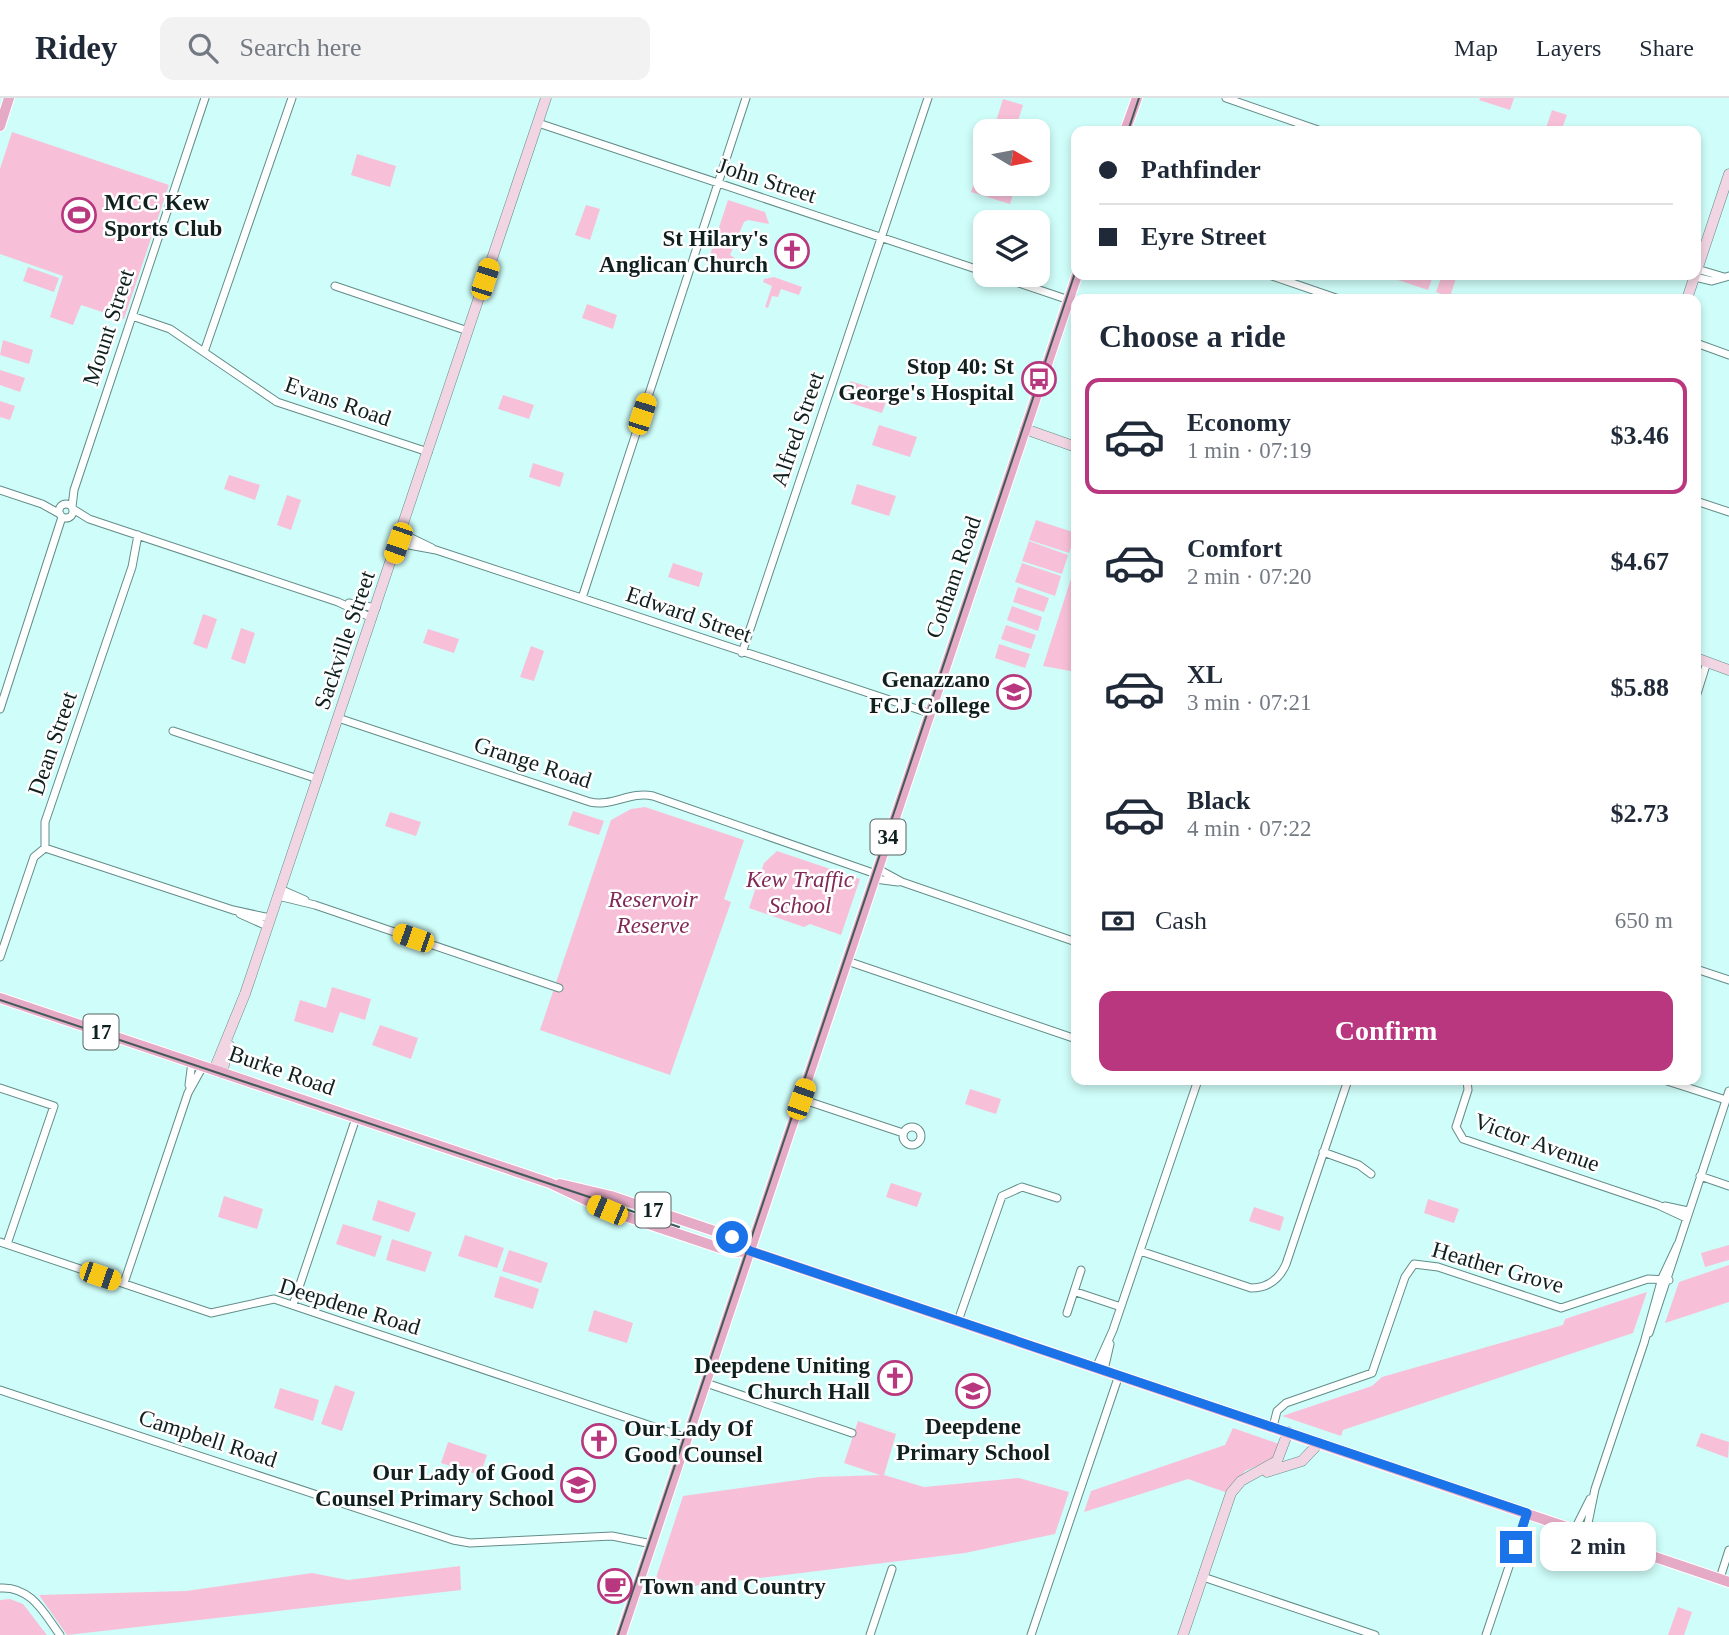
<!DOCTYPE html>
<meta charset="utf-8">
<style>
:root{--surface:#fff;--page:#f2f2f3;--text:#1f2937;--muted:#747a83;--line:#e0e1e3;--accent:#b9377f}
body{margin:0;font-family:"Times New Roman",serif;background:var(--page);color:var(--text);height:100vh;display:flex;flex-direction:column;font-size:26px;white-space:nowrap}
*{box-sizing:border-box;margin:0}
p{font-size:23px;color:var(--muted)}
.icon{flex:none;width:38px;height:38px;fill:none;stroke:currentColor;stroke-width:2;stroke-linecap:round;stroke-linejoin:round}
.map{position:relative;flex:1;overflow:hidden}
.details{position:absolute;left:1071px;top:196px;width:630px;height:791px;display:flex;flex-direction:column;background:var(--surface);border-radius:14px;box-shadow:0 4px 10px #0003}
.details>*{flex:none}
.top-card{position:absolute;left:1071px;top:28px;width:630px;height:154px;border-radius:14px;box-shadow:0 4px 10px #0003;display:grid;align-content:center;height:154px;padding:0 28px;background:var(--surface)}
.needle{width:46px;rotate:100deg}
.buttons{position:absolute;left:973px;top:21px;display:grid;gap:14px}
.buttons a{display:grid;place-items:center;width:77px;height:77px;border-radius:14px;background:var(--surface);box-shadow:0 4px 10px #0003;font-size:35px}
.end{position:absolute;width:32px;height:32px;margin:-16px;border:9px solid #1a73e8;background:#fff;box-shadow:0 0 0 4px #fff}
.from{border-radius:50%}
.bubble{position:absolute;height:49px;border-radius:14px;background:var(--surface);box-shadow:0 4px 10px #0003;font-size:23px;font-weight:600;line-height:49px;text-align:center}
.car{position:absolute;width:21px;height:42px;margin:-21px -10px;border-radius:9px;box-shadow:0 0 5px 2px #0007;background:linear-gradient(#f5c518 24%,#345 0 40%,#f5c518 0 76%,#345 0 86%,#f5c518 0)}
.top-card b{display:flex;align-items:center;gap:24px;height:66px;font-size:26px}
.top-card b+b{border-top:2px solid var(--line)}
.top-card i{width:18px;height:18px;background:var(--text)}
ul{padding:0;list-style:none}
li{display:flex;align-items:center;gap:21px;height:116px;margin:0 14px 10px;padding:0 14px;border:4px solid transparent;border-radius:14px}
li div{flex:1}
li b{display:block;font-size:26px}
li em{font-style:normal;font-weight:600}
li.on{border-color:var(--accent)}
li>.icon{width:63px;height:63px;stroke-width:1.5}
h2{padding:0 28px;font-size:32px;line-height:84px}
.pay{display:flex;align-items:center;gap:18px;height:77px;padding:0 28px;font-size:26px}
.pay p{margin-inline-start:auto}
.button{display:flex;gap:14px;margin-top:auto;padding:14px 28px}
.button a{flex:1;height:80px;border-radius:14px;background:var(--accent);color:#fff;font-size:28px;font-weight:600;line-height:80px;text-align:center}
header{display:flex;align-items:center;gap:42px;box-sizing:border-box;height:98px;padding:0 35px;background:var(--surface);border-bottom:2px solid var(--line)}
header strong{font-size:33px}
nav{display:flex;gap:38px;margin-inline-start:auto;font-size:24px}
.search{width:490px;height:63px;background:var(--page);display:flex;align-items:center;gap:18px;box-sizing:border-box;padding:0 24px;border-radius:14px;color:var(--muted);font-size:26px}
.map>svg:first-child{display:block}
.green{fill:#f8c0d8}
.lines{fill:none;stroke-linecap:round;stroke-linejoin:round}
.street-casing{stroke:#628d89;stroke-width:9}
.secondary-casing{stroke:#628d89;stroke-width:11}
.primary-casing{stroke:#fff;stroke-width:12}
.street{stroke:#fff;stroke-width:7}
.secondary{stroke:#f2d5e2;stroke-width:10}
.primary{stroke:#e4aac6;stroke-width:10}
.tram{stroke:#425b59;stroke-width:2}
.route{stroke:#1a73e8;stroke-width:9}
.labels{text-anchor:middle;stroke-width:5;stroke-linejoin:round;paint-order:stroke}
.shield{fill:#fff;stroke:#576362;stroke-width:2}
.shield-label{font-size:21px;font-weight:bold;fill:#0f201f}
.street-label{font-size:23px;fill:#0f201f;stroke:#fff}
.poi-label{font-size:23px;font-weight:bold;fill:#0f201f;stroke:#fff;text-anchor:end}
.park-label{font-size:23px;font-style:italic;fill:#802957;stroke:#fff}
</style>
<header>
<strong>Ridey</strong>
<div class="search"><svg class="icon" aria-label="search" viewBox="0 0 24 24"><circle cx="10" cy="10" r="6"/><path d="M15 15l6 6"/></svg>Search here</div>
<nav><a>Map</a><a>Layers</a><a>Share</a></nav>
</header>
<div class="map">
<svg width="1729" height="1537" viewBox="0 0 1729 1537">
<rect width="100%" height="100%" fill="#cffdf9"/>
<path class="green" d="M1480,0H1514L1510,12L1479,2Z
M1003,1L1023,7L1015,33H993Z
M1552,12L1567,17L1561,33H1545Z
M12,34L169,87L124,221L81,207L73,227L50,219L63,178L0,156V71Z
M357,56L396,68L390,89L351,77Z
M978,74L985,76V86H1016L1010,106L971,94Z
M728,102L765,114L769,126L748,122L744,124L730,157L735,160V169L709,160Z
M586,107L600,111L590,142L575,137Z
M28,169L59,180L54,194L23,183Z
M1400,177L1433,178L1428,192L1398,182Z
M1442,177H1457L1450,199L1436,194Z
M774,179L802,189L799,197L781,191L778,199L772,198L768,210L765,209L772,188L763,184L764,181Z
M587,206L617,217L613,231L582,220Z
M3,242L33,252L29,266L0,257Z
M0,272L25,280L20,294L0,287Z
M850,283L889,295L882,315L844,303Z
M503,297L534,307L529,321L498,311Z
M0,303L15,308L10,322L0,319Z
M879,327L917,339L910,359L872,347Z
M533,365L564,375L560,389L529,379Z
M229,377L260,387L255,402L224,391Z
M857,386L896,398L889,418L851,406Z
M287,397L301,402L291,432L277,427Z
M1036,422L1076,435L1069,455L1029,442Z
M1029,443L1068,457L1062,476L1022,463Z
M673,465L703,475L699,489L668,479Z
M1022,465L1061,478L1055,498L1015,484Z
M1076,465V574L1043,568Z
M1018,489L1049,500L1044,514L1013,504Z
M1012,508L1042,519L1038,533L1007,522Z
M203,516L217,521L207,551L193,546Z
M1006,527L1036,537L1031,551L1001,541Z
M241,530L255,535L245,566L231,561Z
M428,531L459,541L454,555L423,545Z
M999,546L1030,556L1025,570L995,560Z
M531,548L544,553L534,583L520,579Z
M645,709L744,742L724,801L731,804L670,977L540,932L611,722L631,711Z
M573,713L604,723L599,737L568,727Z
M390,714L421,724L416,738L385,728Z
M777,753L860,781L841,837L810,826L804,829L749,810L764,765Z
M332,889L371,901L365,922L340,914L333,935L294,923L300,902L326,910Z
M380,927L418,940L411,961L372,947Z
M970,991L1001,1001L996,1016L965,1006Z
M891,1085L922,1095L917,1109L886,1099Z
M224,1098L263,1111L257,1131L218,1119Z
M1428,1101L1459,1111L1454,1125L1424,1115Z
M378,1102L416,1115L409,1134L372,1122Z
M1254,1109L1284,1119L1280,1133L1249,1123Z
M343,1126L382,1138L375,1159L336,1146Z
M465,1137L504,1150L497,1170L458,1158Z
M392,1141L432,1154L425,1174L386,1162Z
M1729,1147V1162L1705,1169L1701,1155Z
M509,1152L548,1165L541,1185L502,1173Z
M1729,1167V1204L1665,1225L1679,1184Z
M500,1178L539,1191L533,1211L494,1199Z
M1647,1194L1633,1235L1343,1332L1341,1338L1282,1318L1372,1288L1382,1279L1563,1227L1565,1221Z
M594,1212L633,1225L627,1245L588,1233Z
M335,1287L355,1294L342,1333L321,1326Z
M280,1290L319,1302L313,1323L274,1310Z
M858,1323L896,1336L884,1377L924,1389L1019,1380L1069,1394L1055,1436L965,1455L685,1489L656,1480L683,1398L820,1379L880,1377L844,1365Z
M1233,1330L1279,1346L1273,1361L1245,1373L1225,1394L1188,1381L1084,1414L1091,1393L1225,1347Z
M1701,1335L1729,1344L1728,1360L1696,1348Z
M448,1344L487,1357L480,1377L441,1365Z
M460,1468L461,1492L67,1537L39,1497L186,1493L312,1475L348,1482Z
M10,1501L23,1506L47,1537H0V1502Z
M1678,1509L1692,1514L1684,1537H1668Z"/>
<g class="lines">
<g class="street-casing">
<path id="street" d="M1226,0L1321,33
M538,25L985,174
M1697,171L1724,179
M995,177L1069,202
M1269,177L1339,201
M1695,179L1712,183L1729,178
M335,188L468,233
M132,218L170,231L277,304L428,354
M1696,245L1729,257
M204,254L292,0
M0,392L42,406L60,416
M1696,403L1729,414
M59 413a7 7 0 1 1 14 0a7 7 0 1 1-14 0Z
M72,409L74,392L205,0
M73,411L89,421L338,504L372,520
M401,435L432,450
M398,445L436,452L929,615
M582,500L746,0
M349,505L376,510
M742,555L928,0
M1696,599L1707,564
M0,611L62,419
M338,620L590,704C612,709 630,693 653,698L876,776
M173,633L318,681
M45,750L233,812L270,820
M878,771L902,784L1076,844
M875,781L898,784
M280,791L305,802
M278,798L315,807L559,890
M240,816L267,828
M0,859L34,759L45,750V724L132,469L138,437
M847,863L1076,941
M1696,871L1729,882
M1467,982L1468,992L1456,1029L1463,1041L1658,1107L1686,1120
M1664,982L1726,1002
M189,987L192,964
M0,990L54,1008L7,1146
M801,1001L903,1035
M903 1038a9 9 0 1 1 18 0a9 9 0 1 1-18 0Z
M1323,1054L1359,1067L1371,1076
M1700,1078L1729,1088
M1665,1108L1688,1113
M0,1144L211,1215L274,1201L687,1340
M1140,1153L1251,1190C1268,1190 1279,1182 1286,1166L1348,982
M124,1185L188,995L203,968
M1076,1194L1121,1209
M293,1207L356,1020
M1067,1215L1081,1172
M958,1223L1002,1098L1022,1089L1057,1100
M1649,1235L1729,993
M1096,1270L1113,1232L1198,982
M1104,1272L1110,1246
M706,1285L852,1335
M0,1292L453,1442L470,1445L612,1438L652,1446
M1273,1329L1277,1313L1286,1305L1372,1275L1405,1179L1414,1166L1438,1169L1561,1210L1648,1181L1669,1182
M1575,1431L1590,1401
M1586,1435L1595,1391L1644,1245L1662,1180L1678,1146
M1203,1479L1375,1537
M1720,1480L1729,1452
M0,1490C31,1488 44,1515 60,1537
M870,1537L892,1471
M1031,1537L1119,1277
M1486,1537L1527,1415"/>
</g>
<g class="secondary-casing">
<path id="secondary" d="M1696,175L1729,76
M1687,201L1695,177
M1025,331L1076,349
M1696,560L1729,572
M214,972L245,896L546,0
M222,975L229,947
M1267,1374L1302,1363L1319,1345
M1183,1537L1231,1395L1241,1383L1277,1363L1288,1334"/>
</g>
<g class="primary-casing">
<path id="primary" d="M0,28L9,0
M1125,33L1137,0
M0,900L550,1085L607,1112L732,1154L750,1153L1729,1484
M560,1086L611,1098L732,1139L750,1153
M621,1537L1077,177"/>
</g>
<use href="#street" class="street"/>
<use href="#secondary" class="secondary"/>
<use href="#primary" class="primary"/>
<path class="tram" d="M1128,33L1139,0
M0,902L679,1129
M618,1537L1076,172"/>
</g>
<g class="lines">
<path class="route" d="M732,1139L750,1153L1527,1415L1516,1449"/>
</g>
<defs>
<g id="stadium-ring" transform="scale(1.75)"><circle r="9.5" fill="#fff" stroke="#b9377f" stroke-width="1.5"/><path d="M0-5a6.5 5 0 1 0 0 10a6.5 5 0 1 0 0-10ZM-3.5-1.8h7v3.6h-7Z" fill="#b9377f"/></g>
<g id="church-ring" transform="scale(1.75)"><circle r="9.5" fill="#fff" stroke="#b9377f" stroke-width="1.5"/><path d="M-1.2-6h2.4v3.5h3.3v2.4h-3.3V6h-2.4V-.1h-3.3v-2.4h3.3Z" fill="#b9377f"/></g>
<g id="bus-ring" transform="scale(1.75)"><circle r="9.5" fill="#fff" stroke="#b9377f" stroke-width="1.5"/><path d="M-5-6H5V4H4V6H2V4H-2V6H-4V4H-5ZM-3.5-4V0h7V-4ZM-3.5 1.2v1.5H-2V1.2ZM2 1.2v1.5H3.5V1.2Z" fill="#b9377f"/></g>
<g id="school-ring" transform="scale(1.75)"><circle r="9.5" fill="#fff" stroke="#b9377f" stroke-width="1.5"/><path d="M0-5L7-2L0 1L-7-2ZM-4 1L0 2.5L4 1V4Q0 6-4 4Z" fill="#b9377f"/></g>
<g id="cafe-ring" transform="scale(1.75)"><circle r="9.5" fill="#fff" stroke="#b9377f" stroke-width="1.5"/><path d="M-5.5-4.5H6V0H3Q3 3.5 0 3.5H-2.5Q-5.5 3.5-5.5 0ZM3-3.2v2h1.7v-2ZM-6 4.5H4V6H-6Z" fill="#b9377f"/></g>
</defs>
<g fill-rule="evenodd">
<use href="#stadium-ring" x="79" y="117"/>
<use href="#church-ring" x="792" y="153"/>
<use href="#bus-ring" x="1039" y="281"/>
<use href="#school-ring" x="1014" y="594"/>
<use href="#church-ring" x="895" y="1280"/>
<use href="#school-ring" x="973" y="1293"/>
<use href="#church-ring" x="599" y="1343"/>
<use href="#school-ring" x="578" y="1387"/>
<use href="#cafe-ring" x="615" y="1488"/>
</g>
<g class="labels">
<g class="shield">
<rect x="870.5" y="721.5" width="35" height="35" rx="5"/>
<rect x="83.5" y="916.5" width="35" height="35" rx="5"/>
<rect x="635.5" y="1094.5" width="35" height="35" rx="5"/>
</g>
<g class="shield-label">
<text x="888" y="746">34</text>
<text x="101" y="941">17</text>
<text x="653" y="1119">17</text>
</g>
<g class="street-label">
<text transform="translate(767 82) rotate(18)" y="8">John Street</text>
<text transform="translate(108 229) rotate(-72)" y="8">Mount Street</text>
<text transform="translate(338 303) rotate(19)" y="8">Evans Road</text>
<text transform="translate(797 331) rotate(-71)" y="8">Alfred Street</text>
<text transform="translate(953 479) rotate(-71)" y="8">Cotham Road</text>
<text transform="translate(689 516) rotate(19)" y="8">Edward Street</text>
<text transform="translate(344 542) rotate(-71)" y="8">Sackville Street</text>
<text transform="translate(52 645) rotate(-71)" y="8">Dean Street</text>
<text transform="translate(533 664) rotate(18)" y="8">Grange Road</text>
<text transform="translate(282 972) rotate(19)" y="8">Burke Road</text>
<text transform="translate(1537 1044) rotate(20)" y="8">Victor Avenue</text>
<text transform="translate(1498 1169) rotate(16)" y="8">Heather Grove</text>
<text transform="translate(350 1208) rotate(17)" y="8">Deepdene Road</text>
<text transform="translate(208 1340) rotate(18)" y="8">Campbell Road</text>
</g>
<g class="poi-label">
<text x="104" y="112" text-anchor="start">MCC Kew<tspan x="104" dy="26">Sports Club</tspan></text>
<text x="768" y="148">St Hilary's<tspan x="768" dy="26">Anglican Church</tspan></text>
<text x="1014" y="276">Stop 40: St<tspan x="1014" dy="26">George's Hospital</tspan></text>
<text x="990" y="589">Genazzano<tspan x="990" dy="26">FCJ College</tspan></text>
<text x="870" y="1275">Deepdene Uniting<tspan x="870" dy="26">Church Hall</tspan></text>
<text x="973" y="1336" text-anchor="middle">Deepdene<tspan x="973" dy="26">Primary School</tspan></text>
<text x="624" y="1338" text-anchor="start">Our Lady Of<tspan x="624" dy="26">Good Counsel</tspan></text>
<text x="554" y="1382">Our Lady of Good<tspan x="554" dy="26">Counsel Primary School</tspan></text>
<text x="640" y="1496" text-anchor="start">Town and Country</text>
</g>
<g class="park-label">
<text x="800" y="789">Kew Traffic<tspan x="800" dy="26">School</tspan></text>
<text x="653" y="809">Reservoir<tspan x="653" dy="26">Reserve</tspan></text>
</g>
</g>
</svg>
<div class="buttons">
<a><svg class="needle" viewBox="-14 -14 28 28"><path d="M0-13l5 13h-10z" fill="#e53935"/><path d="M0 13l5-13h-10z" fill="#747a83"/></svg></a>
<a><svg class="icon" aria-label="layers" viewBox="0 0 24 24"><path d="M12 4l9 5-9 5-9-5zM3 14l9 5 9-5"/></svg></a>
</div>
<i class="end from" style="left:732px;top:1139px"></i>
<i class="end" style="left:1516px;top:1449px"></i>
<div class="bubble" style="left:1540px;top:1424px;width:116px">2 min</div>
<i class="car" style="left:485px;top:181px;rotate:18deg"></i>
<i class="car" style="left:642px;top:316px;rotate:18deg"></i>
<i class="car" style="left:398px;top:445px;rotate:199deg"></i>
<i class="car" style="left:413px;top:840px;rotate:289deg"></i>
<i class="car" style="left:801px;top:1001px;rotate:19deg"></i>
<i class="car" style="left:607px;top:1112px;rotate:293deg"></i>
<i class="car" style="left:100px;top:1178px;rotate:109deg"></i>
<div class="top-card">
<b><i class="from"></i>Pathfinder</b>
<b><i></i>Eyre Street</b>
</div>
<section class="details">
<h2>Choose a ride</h2>
<ul>
<li class="on"><svg class="icon" aria-label="car" viewBox="0 0 24 24"><path d="M5 17H2v-5l4-1 3-4h7l3 4 3 1v5h-3M9 17h6M6 11h13"/><circle cx="7" cy="17" r="2"/><circle cx="17" cy="17" r="2"/></svg><div><b>Economy</b><p>1 min · 07:19</p></div><em>$3.46</em></li>
<li><svg class="icon" aria-label="car" viewBox="0 0 24 24"><path d="M5 17H2v-5l4-1 3-4h7l3 4 3 1v5h-3M9 17h6M6 11h13"/><circle cx="7" cy="17" r="2"/><circle cx="17" cy="17" r="2"/></svg><div><b>Comfort</b><p>2 min · 07:20</p></div><em>$4.67</em></li>
<li><svg class="icon" aria-label="car" viewBox="0 0 24 24"><path d="M5 17H2v-5l4-1 3-4h7l3 4 3 1v5h-3M9 17h6M6 11h13"/><circle cx="7" cy="17" r="2"/><circle cx="17" cy="17" r="2"/></svg><div><b>XL</b><p>3 min · 07:21</p></div><em>$5.88</em></li>
<li><svg class="icon" aria-label="car" viewBox="0 0 24 24"><path d="M5 17H2v-5l4-1 3-4h7l3 4 3 1v5h-3M9 17h6M6 11h13"/><circle cx="7" cy="17" r="2"/><circle cx="17" cy="17" r="2"/></svg><div><b>Black</b><p>4 min · 07:22</p></div><em>$2.73</em></li>
</ul>
<div class="pay"><svg class="icon" aria-label="cash" viewBox="0 0 24 24"><path d="M3 7h18v10H3z"/><circle cx="12" cy="12" r="2"/></svg>Cash<p>650 m</p></div>
<div class="button"><a>Confirm</a></div>
</section>
</div>
